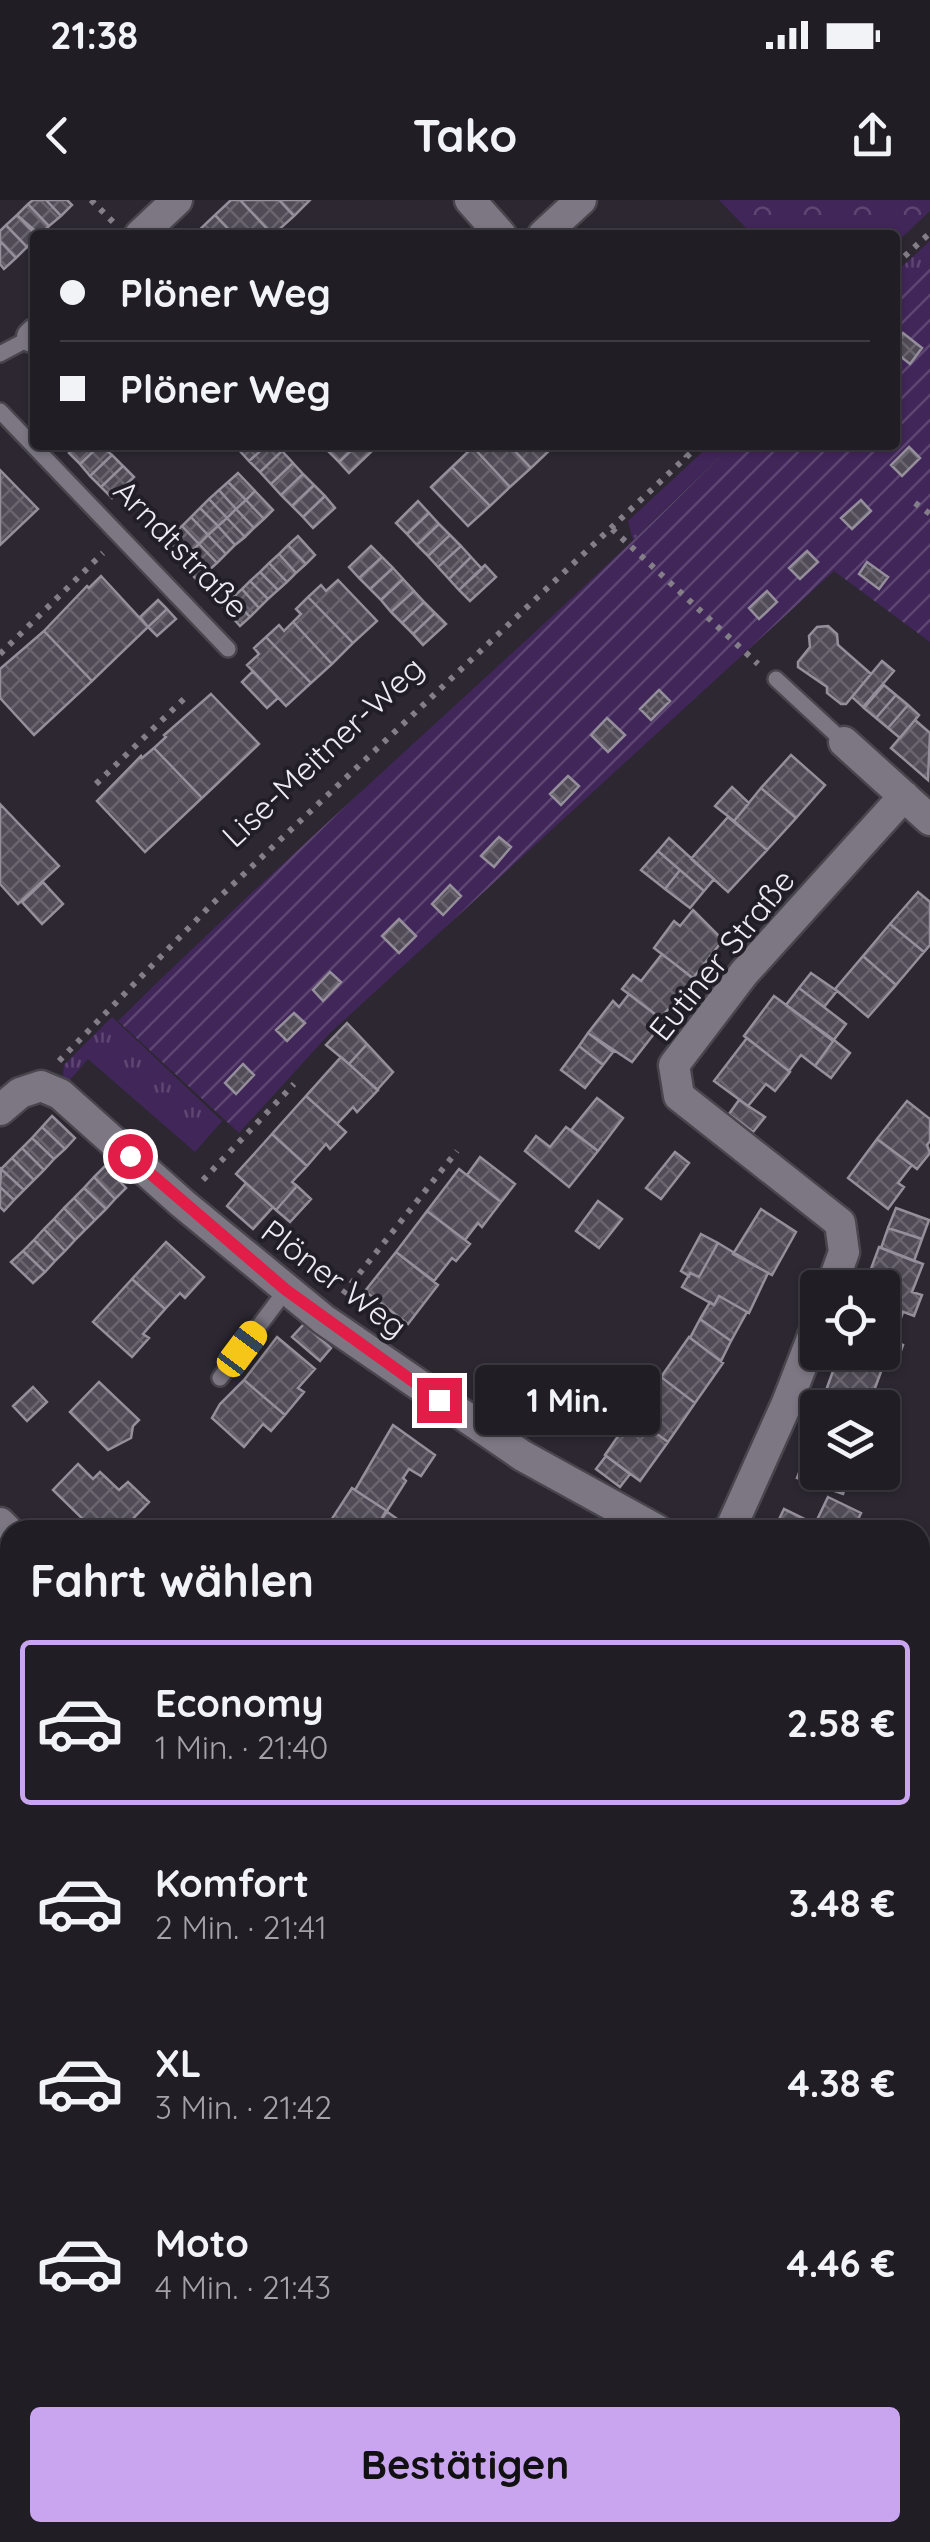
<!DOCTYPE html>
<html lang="de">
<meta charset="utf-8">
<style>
:root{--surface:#211d25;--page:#29262d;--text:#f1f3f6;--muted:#a2a2a7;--line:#3e3b42;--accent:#c8a5ee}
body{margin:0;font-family:Quicksand,sans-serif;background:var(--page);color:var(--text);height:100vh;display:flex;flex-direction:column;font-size:38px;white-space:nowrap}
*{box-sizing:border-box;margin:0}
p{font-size:32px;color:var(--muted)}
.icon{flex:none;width:55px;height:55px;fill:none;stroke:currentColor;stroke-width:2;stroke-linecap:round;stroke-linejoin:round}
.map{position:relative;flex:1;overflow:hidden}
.drawer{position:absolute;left:0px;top:1320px;width:930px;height:1022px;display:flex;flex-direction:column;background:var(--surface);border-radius:30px 30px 0 0;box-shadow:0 2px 8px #0004,0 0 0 2px var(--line)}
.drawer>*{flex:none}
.guide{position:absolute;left:30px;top:30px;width:870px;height:220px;border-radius:10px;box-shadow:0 2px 8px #0004,0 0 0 2px var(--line);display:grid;align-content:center;height:220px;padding:0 30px;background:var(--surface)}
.buttons{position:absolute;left:800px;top:1070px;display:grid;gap:20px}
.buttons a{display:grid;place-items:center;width:100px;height:100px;border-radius:10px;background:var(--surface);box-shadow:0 2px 8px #0004,0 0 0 2px var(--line);font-size:50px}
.end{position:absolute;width:45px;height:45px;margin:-22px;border:12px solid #e11d48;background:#fff;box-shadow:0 0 0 5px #fff}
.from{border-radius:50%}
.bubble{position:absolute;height:70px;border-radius:10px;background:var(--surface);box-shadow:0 2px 8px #0004,0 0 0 2px var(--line);font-size:32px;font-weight:800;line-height:70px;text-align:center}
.car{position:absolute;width:30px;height:60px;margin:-30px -15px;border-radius:12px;box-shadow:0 0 8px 2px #0007;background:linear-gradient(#f5c518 24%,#345 0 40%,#f5c518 0 76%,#345 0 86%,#f5c518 0)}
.guide b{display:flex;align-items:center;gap:35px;height:95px;font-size:38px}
.guide b+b{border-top:2px solid var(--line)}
.guide i{width:25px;height:25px;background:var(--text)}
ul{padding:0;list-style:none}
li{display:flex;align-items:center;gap:30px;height:165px;margin:0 20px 15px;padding:0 10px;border:5px solid transparent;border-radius:10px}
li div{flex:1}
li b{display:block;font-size:38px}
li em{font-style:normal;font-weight:800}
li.on{border-color:var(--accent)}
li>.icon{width:90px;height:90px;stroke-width:1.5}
h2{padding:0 30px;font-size:45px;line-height:120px}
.primary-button{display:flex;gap:20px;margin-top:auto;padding:20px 30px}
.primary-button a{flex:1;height:115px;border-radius:10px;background:var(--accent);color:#111;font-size:40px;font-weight:800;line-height:115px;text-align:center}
.status{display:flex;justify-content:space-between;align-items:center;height:70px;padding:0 50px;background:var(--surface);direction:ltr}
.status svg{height:28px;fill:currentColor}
header{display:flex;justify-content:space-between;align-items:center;height:130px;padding:0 30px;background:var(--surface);font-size:45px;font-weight:800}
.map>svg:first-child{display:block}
.grass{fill:url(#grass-tufts)}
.park{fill:url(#park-crowns)}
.garden{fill:url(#garden-furrows)}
.building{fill:url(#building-cross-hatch);stroke:#958f9c;stroke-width:2.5}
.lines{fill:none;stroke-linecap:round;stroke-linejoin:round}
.lane-casing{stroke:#49454d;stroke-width:20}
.street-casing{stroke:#49454d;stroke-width:35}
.path{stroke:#837e87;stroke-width:6;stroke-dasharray:5 8;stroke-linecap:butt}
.lane{stroke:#7c7783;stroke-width:15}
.street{stroke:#7c7783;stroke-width:30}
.route{stroke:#e11d48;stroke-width:12}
.labels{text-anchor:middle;stroke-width:8;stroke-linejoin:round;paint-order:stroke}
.street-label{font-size:32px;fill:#efebf2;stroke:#221e27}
</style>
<div class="status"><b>21:38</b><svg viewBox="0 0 49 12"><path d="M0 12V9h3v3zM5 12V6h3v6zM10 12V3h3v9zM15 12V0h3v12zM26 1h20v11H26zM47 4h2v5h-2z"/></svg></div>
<header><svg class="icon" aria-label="back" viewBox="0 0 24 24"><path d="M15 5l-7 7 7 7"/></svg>Tako<svg class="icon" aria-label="share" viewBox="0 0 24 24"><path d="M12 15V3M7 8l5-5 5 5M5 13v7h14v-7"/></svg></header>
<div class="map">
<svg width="930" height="2342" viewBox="0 0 930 2342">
<defs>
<pattern id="grass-tufts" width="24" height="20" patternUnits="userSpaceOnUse" patternTransform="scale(2.5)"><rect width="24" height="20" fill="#41265a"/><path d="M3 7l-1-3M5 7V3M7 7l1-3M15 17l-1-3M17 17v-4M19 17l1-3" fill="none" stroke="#5d4672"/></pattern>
<pattern id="park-crowns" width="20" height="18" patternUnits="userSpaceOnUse" patternTransform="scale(2.5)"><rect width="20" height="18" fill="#41265a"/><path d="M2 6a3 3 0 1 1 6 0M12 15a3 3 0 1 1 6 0" fill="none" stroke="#5d4672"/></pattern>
<pattern id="garden-furrows" width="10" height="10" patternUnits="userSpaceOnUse" patternTransform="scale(2.5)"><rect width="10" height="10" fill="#41265a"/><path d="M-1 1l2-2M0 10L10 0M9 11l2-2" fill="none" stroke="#5d4672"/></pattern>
<pattern id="building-cross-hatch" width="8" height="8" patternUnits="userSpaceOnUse" patternTransform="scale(2.5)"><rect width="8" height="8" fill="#504b56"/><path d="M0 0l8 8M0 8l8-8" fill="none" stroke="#6a656f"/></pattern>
</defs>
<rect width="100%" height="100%" fill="#2c2731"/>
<path class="grass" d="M930,41V64L895,94V73Z
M710,245H732L633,340L628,321Z
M112,817L222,921L195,952L88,859L70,880L63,876L64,865Z
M920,2027L930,2030V2342H894V2333L920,2332Z"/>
<path class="park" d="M719,0H930V11L895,44V35H753Z"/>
<path class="garden" d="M930,64V442L834,371L330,833L239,933L118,821C318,624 532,442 732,245H895V94Z"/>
<path class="building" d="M33,0H46L61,16L49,26L28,4Z
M46,0H67L72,5L61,16Z
M231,0H240L273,35H234L215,15Z
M240,0H279L294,16L273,35Z
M279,0H310L294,16Z
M28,4L49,26L40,35L17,15Z
M17,15L36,35L27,47L6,25Z
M215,15L234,35H194Z
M6,25L27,47L16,58L0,41V31Z
M0,41L16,58L4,69L0,64Z
M903,133L922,148L910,164L895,152V143Z
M78,245H100L80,264L69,253Z
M100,245L112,255L90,276L80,264Z
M244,245H267L249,261L239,250Z
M267,245H276L282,251L260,272L249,261Z
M334,245H357L339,262L328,251Z
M357,245H365L371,252L349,273L339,262Z
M475,245H509L531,268L510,287L473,247Z
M509,245H549L552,248L531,268Z
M473,247L510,287L490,306L452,267Z
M909,247L920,258L902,276L891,265Z
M282,251L293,263L271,284L260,272Z
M112,255L123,266L101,287L90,276Z
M293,263L303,274L281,295L271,284Z
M123,266L134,277L112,298L101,287Z
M452,267L490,306L468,326L431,287Z
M0,270L38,309L0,345Z
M238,273L255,291L246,300L228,282Z
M303,274L314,285L292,306L281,295Z
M228,282L246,300L236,309L219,290Z
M314,285L325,296L303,317L292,306Z
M219,290L236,309L227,318L209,299Z
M255,291L273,310L264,319L246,300Z
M325,296L335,308L313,328L303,317Z
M209,299L227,318L218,326L200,308Z
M246,300L264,319L254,328L236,309Z
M861,300L871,311L852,329L841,318Z
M418,301L429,313L407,334L396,323Z
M200,308L218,326L208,335L191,317Z
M236,309L254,328L245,337L227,318Z
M429,313L439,324L417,345L407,334Z
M191,317L208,335L199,344L182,326Z
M227,318L245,337L235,345L218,326Z
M439,324L450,335L428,356L417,345Z
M182,326L199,344L190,353L172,334Z
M218,326L235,345L226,354L208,335Z
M172,334L190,353L180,362L163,343Z
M208,335L226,354L217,363L199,344Z
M450,335L461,346L438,367L428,356Z
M298,336L315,355L306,364L288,345Z
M199,344L217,363L207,372L190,353Z
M288,345L306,364L296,373L279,354Z
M371,346L382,357L359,378L349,367Z
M461,346L471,357L449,379L438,367Z
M807,351L818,362L800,379L789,368Z
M190,353L207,372L198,381L180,362Z
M279,354L296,373L287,382L269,363Z
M382,357L393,368L370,389L359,378Z
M471,357L482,369L459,390L449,379Z
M867,362L888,377L879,389L859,374Z
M269,363L287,382L278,390L260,372Z
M485,365L496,377L470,401L459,390Z
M393,368L403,379L381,400L370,389Z
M260,372L278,390L268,399L250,381Z
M101,376L148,427L92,481L44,431L87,386L89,388Z
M403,379L414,391L391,412L381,400Z
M338,380L377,421L353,443L308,397L321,385L326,391Z
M250,381L268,399L259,408L242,389Z
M242,389L259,408L250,417L232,398Z
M414,391L424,402L402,423L391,412Z
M767,391L777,402L759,419L749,408Z
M308,397L353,443L332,464L293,422L301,414L296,409Z
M232,398L250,417L240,426L223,407Z
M158,400L167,409L148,427L140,417Z
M424,402L435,413L413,434L402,423Z
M167,409L176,419L157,436L148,427Z
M435,413L446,424L423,445L413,434Z
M293,422L332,464L311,483L266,437L279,425L284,431Z
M828,426L837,434L838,445L871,474L846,504H841L827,493V487L798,467V462L810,447L809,436L817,427Z
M44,431L92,481L34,535L0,498V469Z
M266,437L311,483L286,506L247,465L259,454L254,448Z
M882,461L894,471L863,507L852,497Z
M253,471L278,498L267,508L242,482Z
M884,485L896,495L876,518L864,508Z
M659,490L670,501L651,520L640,509Z
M211,494L259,544L202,598L154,548L166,537L164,535Z
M896,495L908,505L888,528L876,518Z
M908,505L919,515L900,538L888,528Z
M607,518L625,535L608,552L591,535Z
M915,520L930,533L928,580L891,548Z
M154,548L202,598L145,652L97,601L141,556L142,558Z
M791,555L825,585L796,618L761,588Z
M568,576L579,586L561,605L550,594Z
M732,587L749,603L734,621L715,606Z
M761,588L796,618L767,650L734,621Z
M0,604L59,666L18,704L0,684Z
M728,617L767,650L728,692L691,659Z
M499,637L511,647L494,667L481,656Z
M669,638L714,679L704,691L658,651Z
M658,651L680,670L665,689L641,670Z
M680,670L704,691L690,708L665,689Z
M43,682L63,704L42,724L22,702Z
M450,685L461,696L443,715L432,704Z
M918,692L930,702V745L924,752L890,724Z
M693,710L723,740L693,778L654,748L674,721L680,726Z
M399,719L416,736L399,753L382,736Z
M890,724L924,752L896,785L863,756Z
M662,754L695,780L660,818L622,789L633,775L641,781Z
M863,756L896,785L868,817L835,789Z
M330,772L341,782L323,801L313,790Z
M811,773L837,791L824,807L799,788Z
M799,788L846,824L833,841L786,805Z
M629,794L664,821L632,862L588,833L613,801L619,807Z
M774,796L834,840L815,866L801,855L789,871L744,836Z
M294,813L305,823L287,841L276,830Z
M347,823L367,844L349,864L326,845Z
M588,833L613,852L603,865L579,846Z
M747,838L790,872L775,891L766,884L748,906L714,881Z
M834,840L850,853L831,878L815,866Z
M367,844L393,872L377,890L349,864Z
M579,846L603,865L585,888L561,870Z
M341,857L378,890L357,912L353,907L337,924L306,896Z
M243,864L254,875L236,894L225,883Z
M306,896L346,932L330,949L326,944L307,966L272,934Z
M597,898L623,918L598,951L571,930Z
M739,900L765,917L753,932L729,914Z
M907,901L930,919V941L927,945L930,953L917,969L877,939Z
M52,916L75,938L65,949L42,927Z
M42,927L65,949L54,959L32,938Z
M566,927L598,951L569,987L525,951L536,936L550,947Z
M272,934L307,966L292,982L297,986L276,1010L236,974Z
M32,938L54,959L44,970L22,948Z
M877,939L912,965L898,983L904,987L888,1009L848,978Z
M22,948L44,970L34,980L12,958Z
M675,952L689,963L661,999L646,988Z
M480,957L515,984L501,1002L467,975Z
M12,958L34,980L24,990L1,969Z
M105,966L126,988L115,999L94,977Z
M1,969L24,990L14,1000L0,987Z
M459,969L501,1002L482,1027L478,1023L465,1040L427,1011Z
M94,977L115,999L106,1009L84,988Z
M246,983L273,1007L253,1029L227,1006Z
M297,986L311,999L290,1022L276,1010Z
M0,987L14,1000L4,1011L0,1007Z
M84,988L106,1009L95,1020L74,998Z
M74,998L95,1020L85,1030L64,1008Z
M598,1001L622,1019L599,1048L576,1031Z
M64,1008L85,1030L75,1040L54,1019Z
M896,1008L929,1020L922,1039L888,1028Z
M761,1009L796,1032L772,1075L733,1054Z
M427,1011L470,1044L456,1061L452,1058L434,1081L396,1052Z
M54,1019L75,1040L65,1051L44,1029Z
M888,1028L922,1039L914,1061L881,1048Z
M44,1029L65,1051L55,1061L34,1040Z
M701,1034L718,1043L699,1077L690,1073L689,1076L681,1071Z
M34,1040L55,1061L45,1072L23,1051Z
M166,1042L204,1077L185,1098L180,1093L165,1109L132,1079Z
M718,1043L768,1073L749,1113L719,1096L714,1105L682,1087L690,1073L699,1077Z
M879,1047L923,1064L912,1092L922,1095L914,1116L882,1104V1088H864Z
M23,1051L45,1072L33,1083L11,1062Z
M396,1052L438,1085L408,1124L365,1091Z
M132,1079L165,1109L143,1134L149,1138L132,1157L93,1122Z
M719,1096L747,1112L731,1141L700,1119L710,1102L714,1105Z
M882,1104L903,1112L893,1141L903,1145L896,1165L863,1152H882Z
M700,1119L731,1141L721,1161L690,1138Z
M304,1124L331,1148L320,1161L292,1137Z
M277,1137L315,1169L298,1188L304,1192L285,1215L244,1180Z
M689,1137L723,1163L695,1203L661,1177Z
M840,1152H863L885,1161L875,1188L886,1192L880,1208H864L825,1193Z
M661,1177L695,1203L668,1242L632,1216Z
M244,1180L285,1215L271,1231L263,1224L244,1247L212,1218L220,1204Z
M99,1182L139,1220L133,1226L131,1238L108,1250L70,1212Z
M33,1187L47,1202L27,1221L13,1206Z
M825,1193L864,1208H819Z
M632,1216L668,1242L640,1281L605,1255Z
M393,1225L435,1255L421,1276L409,1269L403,1278L406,1281L387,1311L355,1290Z
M811,1239L818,1242V1268L803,1262Z
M606,1256L630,1274L620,1287L596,1269Z
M803,1262L818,1268V1272H830L848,1279L843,1294L797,1278Z
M78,1264L93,1279L100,1272L119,1290L128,1282L149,1302L122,1330H94L53,1290Z
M352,1288L387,1311L375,1330L326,1328Z
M828,1297L861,1313L853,1330H824L815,1324Z
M784,1309L815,1324L824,1329L774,1330Z
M386,1311L403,1323L399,1330L376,1328Z
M0,1426L10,1436V1494L0,1484Z
M920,1771L930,1776V1814L920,1809Z
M79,2332H129L134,2338L130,2342H70Z
M441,2332H471L490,2342H436Z
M624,2332H669L678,2342H633Z
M741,2332H807L798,2342H751Z"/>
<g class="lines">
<g class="lane-casing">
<path id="lane" d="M0,154L32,137L35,139
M0,211L228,449
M776,479L844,542
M220,1178L286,1090"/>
</g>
<g class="street-casing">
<path id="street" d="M470,0L501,35
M140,35L177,0
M543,35L581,0
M32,137L35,134
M844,542L930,620
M0,910L20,893L41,886L60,894L182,1003L323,1119L523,1256L657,1330
M831,1088L844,1052L840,1023L679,896L674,865L744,773L904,596
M0,1323L10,1333
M730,1330L787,1203L818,1123
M920,1994L930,1999
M7,2342L17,2332
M561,2342L563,2332"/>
</g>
<path class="path" d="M91,0L115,24
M895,65L930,33
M676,245L687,256
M915,303L930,314
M612,329L758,464
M0,454L103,353
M96,584L189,494
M59,861L211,705L699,245
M203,980L294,884
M343,1094L457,951
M925,2342L930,2276"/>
<use href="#lane" class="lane"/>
<use href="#street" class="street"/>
</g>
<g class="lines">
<path class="route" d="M130,956L286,1090L439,1200"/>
</g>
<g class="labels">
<g class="street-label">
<text transform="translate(181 349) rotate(46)" y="11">Arndtstraße</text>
<text transform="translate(323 552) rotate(-43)" y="11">Lise-Meitner-Weg</text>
<text transform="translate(722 755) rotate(-51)" y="11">Eutiner Straße</text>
<text transform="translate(334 1079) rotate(37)" y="11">Plöner Weg</text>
</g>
</g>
</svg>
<div class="buttons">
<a><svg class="icon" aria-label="locate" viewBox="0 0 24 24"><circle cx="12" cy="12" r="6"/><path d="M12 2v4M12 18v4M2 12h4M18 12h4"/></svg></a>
<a><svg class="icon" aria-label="layers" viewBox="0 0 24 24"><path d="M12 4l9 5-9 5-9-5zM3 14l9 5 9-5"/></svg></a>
</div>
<i class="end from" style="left:130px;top:956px"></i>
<i class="end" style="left:439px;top:1200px"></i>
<div class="bubble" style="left:475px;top:1165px;width:185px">1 Min.</div>
<i class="car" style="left:242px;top:1149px;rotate:37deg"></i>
<div class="guide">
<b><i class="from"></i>Plöner Weg</b>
<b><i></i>Plöner Weg</b>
</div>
<section class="drawer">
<h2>Fahrt wählen</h2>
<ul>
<li class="on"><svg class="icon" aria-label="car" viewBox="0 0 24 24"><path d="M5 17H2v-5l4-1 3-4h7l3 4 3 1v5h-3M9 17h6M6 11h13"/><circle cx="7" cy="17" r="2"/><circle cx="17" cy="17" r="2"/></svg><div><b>Economy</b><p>1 Min. · 21:40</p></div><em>2.58 €</em></li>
<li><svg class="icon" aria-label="car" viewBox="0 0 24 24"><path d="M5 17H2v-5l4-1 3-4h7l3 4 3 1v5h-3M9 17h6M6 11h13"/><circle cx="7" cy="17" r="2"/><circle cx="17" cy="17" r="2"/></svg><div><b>Komfort</b><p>2 Min. · 21:41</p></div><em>3.48 €</em></li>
<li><svg class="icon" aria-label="car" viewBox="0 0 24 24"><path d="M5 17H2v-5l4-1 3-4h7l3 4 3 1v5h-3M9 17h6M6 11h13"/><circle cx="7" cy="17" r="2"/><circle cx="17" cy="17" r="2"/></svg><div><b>XL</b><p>3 Min. · 21:42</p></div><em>4.38 €</em></li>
<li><svg class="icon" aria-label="car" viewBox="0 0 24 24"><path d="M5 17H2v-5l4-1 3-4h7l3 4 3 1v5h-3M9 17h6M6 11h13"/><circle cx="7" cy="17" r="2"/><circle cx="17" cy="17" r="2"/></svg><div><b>Moto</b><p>4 Min. · 21:43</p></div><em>4.46 €</em></li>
</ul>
<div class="primary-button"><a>Bestätigen</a></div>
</section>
</div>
